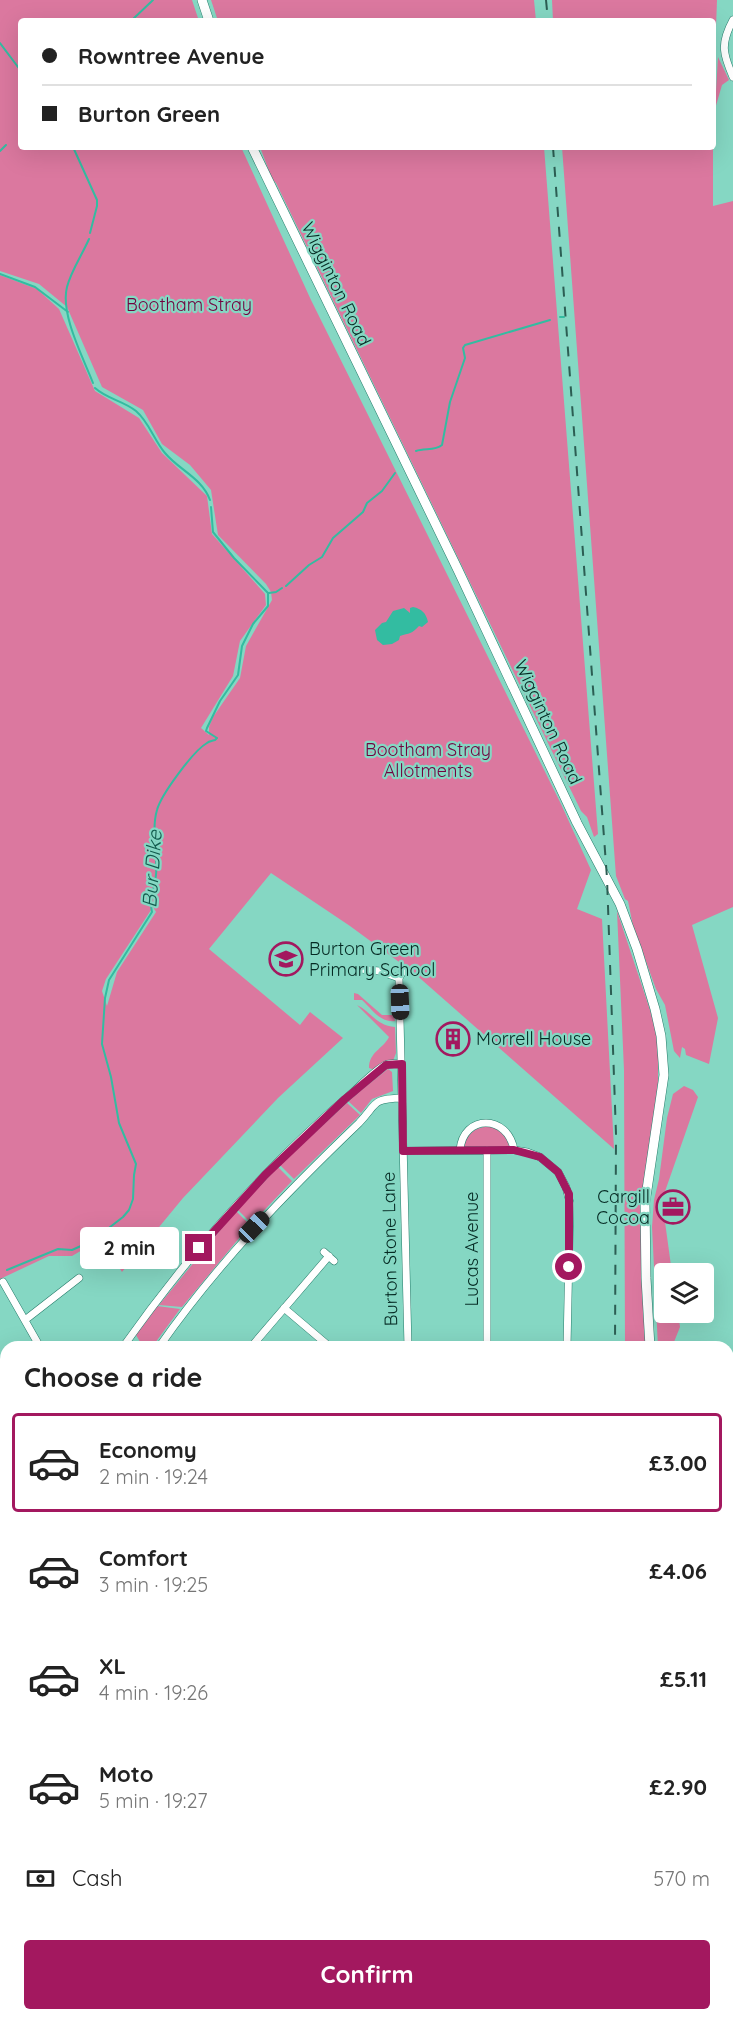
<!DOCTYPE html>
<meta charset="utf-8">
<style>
:root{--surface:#fff;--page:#f2f2f2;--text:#222;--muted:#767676;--line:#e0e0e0;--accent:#a3185f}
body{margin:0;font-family:Quicksand,sans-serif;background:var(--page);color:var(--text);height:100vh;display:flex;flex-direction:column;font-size:22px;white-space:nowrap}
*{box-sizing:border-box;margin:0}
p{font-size:20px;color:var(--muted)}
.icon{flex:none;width:33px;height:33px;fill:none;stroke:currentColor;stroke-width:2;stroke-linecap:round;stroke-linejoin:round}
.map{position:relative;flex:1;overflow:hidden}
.drawer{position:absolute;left:0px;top:1341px;width:734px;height:680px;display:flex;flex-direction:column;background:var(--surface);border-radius:18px 18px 0 0;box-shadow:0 6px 24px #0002}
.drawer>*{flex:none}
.banner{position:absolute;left:18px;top:18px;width:698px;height:132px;border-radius:6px;box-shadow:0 6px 24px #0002;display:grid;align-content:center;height:132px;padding:0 24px;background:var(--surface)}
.buttons{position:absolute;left:654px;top:1263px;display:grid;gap:12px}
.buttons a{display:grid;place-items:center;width:60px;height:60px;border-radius:6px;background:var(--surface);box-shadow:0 6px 24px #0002;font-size:30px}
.end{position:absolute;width:27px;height:27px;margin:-14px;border:8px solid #a3185f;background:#fff;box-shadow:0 0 0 3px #fff}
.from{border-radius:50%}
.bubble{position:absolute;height:42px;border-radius:6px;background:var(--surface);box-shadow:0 6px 24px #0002;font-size:20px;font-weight:700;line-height:42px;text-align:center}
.car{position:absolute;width:18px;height:36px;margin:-18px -9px;border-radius:8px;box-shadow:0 0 4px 2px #0007;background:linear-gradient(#222 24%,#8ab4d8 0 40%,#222 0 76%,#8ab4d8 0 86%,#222 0)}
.banner b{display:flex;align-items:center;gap:21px;height:57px;font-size:22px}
.banner b+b{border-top:2px solid var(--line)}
.banner i{width:15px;height:15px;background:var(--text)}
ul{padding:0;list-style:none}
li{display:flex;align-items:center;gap:18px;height:99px;margin:0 12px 9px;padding:0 12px;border:3px solid transparent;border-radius:6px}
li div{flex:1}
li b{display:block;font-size:22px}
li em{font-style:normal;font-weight:700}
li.selected{border-color:var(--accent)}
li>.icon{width:54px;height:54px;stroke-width:1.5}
h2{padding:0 24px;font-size:27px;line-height:72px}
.pay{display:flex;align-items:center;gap:15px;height:66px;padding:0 24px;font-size:22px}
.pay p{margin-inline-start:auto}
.action{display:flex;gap:12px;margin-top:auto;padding:12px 24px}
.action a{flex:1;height:69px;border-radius:6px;background:var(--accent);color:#fff;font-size:24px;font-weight:700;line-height:69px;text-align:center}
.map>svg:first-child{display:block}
.green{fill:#db789f;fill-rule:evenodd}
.water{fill:#33bca1}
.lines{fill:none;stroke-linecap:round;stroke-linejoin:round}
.stream{stroke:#33bca1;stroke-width:2}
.minor-casing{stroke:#257c6a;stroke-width:8}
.tertiary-casing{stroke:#257c6a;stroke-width:10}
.secondary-casing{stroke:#257c6a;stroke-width:10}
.minor{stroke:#fff;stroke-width:7}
.tertiary{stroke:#fff;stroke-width:8}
.secondary{stroke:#fff;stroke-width:9}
.rail{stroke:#2c5e53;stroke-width:2;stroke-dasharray:10 10;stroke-linecap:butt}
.route{stroke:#a3185f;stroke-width:8}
.labels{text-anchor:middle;stroke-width:4.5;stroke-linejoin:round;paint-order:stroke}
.street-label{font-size:18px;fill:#052a23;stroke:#85d7c3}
.park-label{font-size:18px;fill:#72033f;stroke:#85d7c3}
.poi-label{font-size:18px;fill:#052a23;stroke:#85d7c3;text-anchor:start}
.water-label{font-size:20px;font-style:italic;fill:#125b4d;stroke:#85d7c3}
</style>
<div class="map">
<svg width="733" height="2020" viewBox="0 0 733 2020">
<rect width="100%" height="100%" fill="#85d7c3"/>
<path class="green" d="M0,0H192L199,21H21V147H241L311,300L561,804L591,870L577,909L602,919L614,1149L414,973L350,926L271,873L209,949L300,1025L310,1012L343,1038L278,1098L183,1198L122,1272L101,1239L72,1256H49L0,1279V275L37,289L59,309L95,391L139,418L162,453L207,496L212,534L265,594L266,605L240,641L233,676L201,728L209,735V727L213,717L240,678L246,646L272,600L271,592L266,584L218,535L211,490L190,465L162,444L143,410L102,387L67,307L39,284L0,271ZM153,907L156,912L117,972L107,1006L102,991L106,979Z
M211,0H534L536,21H218Z
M552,0H717L715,55L713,73L712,21H553Z
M718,57L729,80L722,85L715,109Z
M713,145V206L733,201V907L692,925L718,1018L709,1064L686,1055L685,1049L682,1047L680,1058L674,1051L665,1005L656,989L633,926L628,901L625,899L616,876L562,147H712Z
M260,147H544L598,834L594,837L587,817L581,811L276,183L272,179Z
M617,911L651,1013L657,1036L658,1056V1083L645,1180L646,1347H625L624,1070Z
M354,993L358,994L382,1015H394L395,1021C380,1023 372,1009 362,1000H354Z
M357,1005C371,1012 377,1026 395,1027L396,1053L393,1061L375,1070L369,1068C369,1052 383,1049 389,1037Z
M388,1069L392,1072L393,1091L372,1099L361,1113L348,1101Z
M684,1086L693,1090L698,1097L662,1200L672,1273L664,1274V1312L678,1313L680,1327L672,1347H658L652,1227L654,1200L659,1179L667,1118L673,1094Z
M347,1103L360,1115L294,1179L280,1165Z
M489,1126C500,1129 507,1134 510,1146L464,1147C467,1132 476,1128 489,1126Z
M278,1167L292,1181L253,1222H250L237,1209Z
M236,1211L250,1225L182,1307L159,1305Z
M157,1306L180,1309L155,1343L153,1342L149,1347H143L136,1335Z
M6,1557V1612L0,1626V1568Z
M728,1617L733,1639L732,1695L728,1689Z
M733,1715V1811L728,1770V1718Z
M6,1957V2014H153L160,2020H0V1965Z"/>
<path class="water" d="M413,607C422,609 426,613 428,622L422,627L419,626C412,634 409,633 400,636L399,640L392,644L383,645L377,640L375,630L382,623L386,622L393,611L404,608L410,613V608Z"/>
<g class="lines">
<path class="stream" d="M131,21L153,0
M0,43L21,71
M73,147L97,200V206L90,233
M0,151L6,145
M89,239C82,255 71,271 67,287C60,314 83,357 93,383
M0,274L35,287L68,312
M560,317H564
M95,388C107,399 124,401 136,411C149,422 154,440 165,453C179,470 202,478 210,500
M416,451C425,448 435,451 442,445L450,402L465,358L463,348L465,345L550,320
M286,586L309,565L322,557L333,538L363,512L367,503L382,491L395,473
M269,593L276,592L282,588
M7,1270L58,1249L72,1250L92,1241L123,1217L129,1210L133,1199L134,1175L136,1164L119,1123L111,1077L102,1044L105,998L109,980L152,912C149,899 154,889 156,875C158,855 151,830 157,810C161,795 193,751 207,743C209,741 212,741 215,740L217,738L206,731L207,728L220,701L238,675L242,646L253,624L268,606V593L234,558L213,532L211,507"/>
<g class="minor-casing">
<path id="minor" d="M733,20C720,44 723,54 733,77
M360,969L379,971L399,978
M403,971L399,978L408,1347
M460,1150C463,1114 508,1114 514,1150
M487,1150V1347
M403,1151L514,1150L527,1152L540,1157L558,1172L566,1187L570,1203L567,1347
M324,1252L334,1261
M3,1282L40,1347
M284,1308L330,1347
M25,1320L79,1278
M123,1347C189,1254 265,1167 352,1093C360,1086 379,1066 388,1064C392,1063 398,1064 402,1064
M159,1347C217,1264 286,1193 359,1123C378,1103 371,1099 402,1098
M251,1347L329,1256
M728,1533L732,1544
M0,1563L6,1550
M0,1635L6,1621
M0,1855L6,1835
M728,1903L733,1904
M327,2014L339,2020
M209,2015L217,2020
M292,2020L295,2014
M362,2020L365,2014
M388,2020L389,2014
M442,2020L443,2014
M495,2020L496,2014
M546,2020L547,2014"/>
</g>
<g class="tertiary-casing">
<path id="tertiary" d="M0,1424H6"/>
</g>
<g class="secondary-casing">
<path id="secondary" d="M202,0L209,21
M252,147L458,570L577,823L620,904L637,949L655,1009L661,1036L664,1075L645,1203L646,1278L650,1347
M728,1820L733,1863"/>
</g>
<use href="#minor" class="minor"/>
<use href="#tertiary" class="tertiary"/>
<use href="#secondary" class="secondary"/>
<path class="rail" d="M546,0L548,21
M553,147L607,878L616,1134L615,1347
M556,2020L557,2014"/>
</g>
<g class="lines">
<path class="route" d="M199,1248L265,1175L345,1099L386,1065L402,1064L403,1151L514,1150L540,1157L558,1172L569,1194V1267"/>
</g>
<defs>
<g id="school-ring" transform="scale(1.725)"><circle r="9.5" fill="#85d7c3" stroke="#a3185f" stroke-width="1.5"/><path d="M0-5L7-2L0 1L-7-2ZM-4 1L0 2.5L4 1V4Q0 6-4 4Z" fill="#a3185f"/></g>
<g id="building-ring" transform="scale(1.725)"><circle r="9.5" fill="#85d7c3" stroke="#a3185f" stroke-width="1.5"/><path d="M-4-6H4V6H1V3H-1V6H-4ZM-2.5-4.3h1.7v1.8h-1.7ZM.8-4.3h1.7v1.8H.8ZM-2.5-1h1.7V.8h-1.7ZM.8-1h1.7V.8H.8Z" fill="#a3185f"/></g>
<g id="office-ring" transform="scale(1.725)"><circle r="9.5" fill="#85d7c3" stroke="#a3185f" stroke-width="1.5"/><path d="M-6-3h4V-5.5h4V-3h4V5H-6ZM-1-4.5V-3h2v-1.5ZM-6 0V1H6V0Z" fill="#a3185f"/></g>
</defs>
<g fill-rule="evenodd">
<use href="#school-ring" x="286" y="959"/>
<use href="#building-ring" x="453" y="1039"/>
<use href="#office-ring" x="673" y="1207"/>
</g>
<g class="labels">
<g class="street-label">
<text transform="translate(336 284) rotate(64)" y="6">Wigginton Road</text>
<text transform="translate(548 722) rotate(65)" y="6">Wigginton Road</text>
<text transform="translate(390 1249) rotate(-91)" y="6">Burton Stone Lane</text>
<text transform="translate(472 1249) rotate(-90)" y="6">Lucas Avenue</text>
</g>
<g class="park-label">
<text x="189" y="311">Bootham Stray</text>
<text x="428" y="756">Bootham Stray<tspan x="428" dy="21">Allotments</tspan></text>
</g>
<g class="poi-label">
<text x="309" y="955">Burton Green<tspan x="309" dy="21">Primary School</tspan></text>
<text x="476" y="1045">Morrell House</text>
<text x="650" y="1203" text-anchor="end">Cargill<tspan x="650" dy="21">Cocoa</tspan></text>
</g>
<g class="water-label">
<text transform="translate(152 869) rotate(-86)" y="7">Bur Dike</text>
</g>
</g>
</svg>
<div class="buttons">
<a><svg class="icon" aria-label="layers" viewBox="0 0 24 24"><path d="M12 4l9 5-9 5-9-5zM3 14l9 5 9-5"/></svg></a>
</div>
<i class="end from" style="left:569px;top:1267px"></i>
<i class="end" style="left:199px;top:1248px"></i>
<div class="bubble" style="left:80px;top:1227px;width:99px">2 min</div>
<i class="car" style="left:400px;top:1002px;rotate:178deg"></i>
<i class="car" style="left:254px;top:1227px;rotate:44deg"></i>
<div class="banner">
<b><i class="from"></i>Rowntree Avenue</b>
<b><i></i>Burton Green</b>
</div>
<section class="drawer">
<h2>Choose a ride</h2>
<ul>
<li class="selected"><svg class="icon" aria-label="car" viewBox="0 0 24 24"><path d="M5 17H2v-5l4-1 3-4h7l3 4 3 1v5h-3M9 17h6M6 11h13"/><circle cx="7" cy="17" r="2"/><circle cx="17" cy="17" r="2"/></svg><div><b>Economy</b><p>2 min · 19:24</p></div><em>£3.00</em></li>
<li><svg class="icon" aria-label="car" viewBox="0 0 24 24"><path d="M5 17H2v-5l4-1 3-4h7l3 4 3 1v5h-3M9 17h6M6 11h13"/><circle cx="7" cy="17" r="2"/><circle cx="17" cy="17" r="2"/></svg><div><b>Comfort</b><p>3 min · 19:25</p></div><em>£4.06</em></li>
<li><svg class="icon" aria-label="car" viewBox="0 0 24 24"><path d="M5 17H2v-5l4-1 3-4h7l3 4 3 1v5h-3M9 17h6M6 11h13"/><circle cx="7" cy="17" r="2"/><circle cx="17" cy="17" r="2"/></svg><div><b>XL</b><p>4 min · 19:26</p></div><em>£5.11</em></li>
<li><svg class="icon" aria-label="car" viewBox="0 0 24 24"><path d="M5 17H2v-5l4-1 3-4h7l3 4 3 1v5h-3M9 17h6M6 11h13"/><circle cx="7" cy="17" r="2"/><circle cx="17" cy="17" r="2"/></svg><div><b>Moto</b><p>5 min · 19:27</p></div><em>£2.90</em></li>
</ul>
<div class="pay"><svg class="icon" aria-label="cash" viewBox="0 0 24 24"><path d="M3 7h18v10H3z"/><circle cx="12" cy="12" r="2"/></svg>Cash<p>570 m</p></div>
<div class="action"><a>Confirm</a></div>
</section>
</div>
